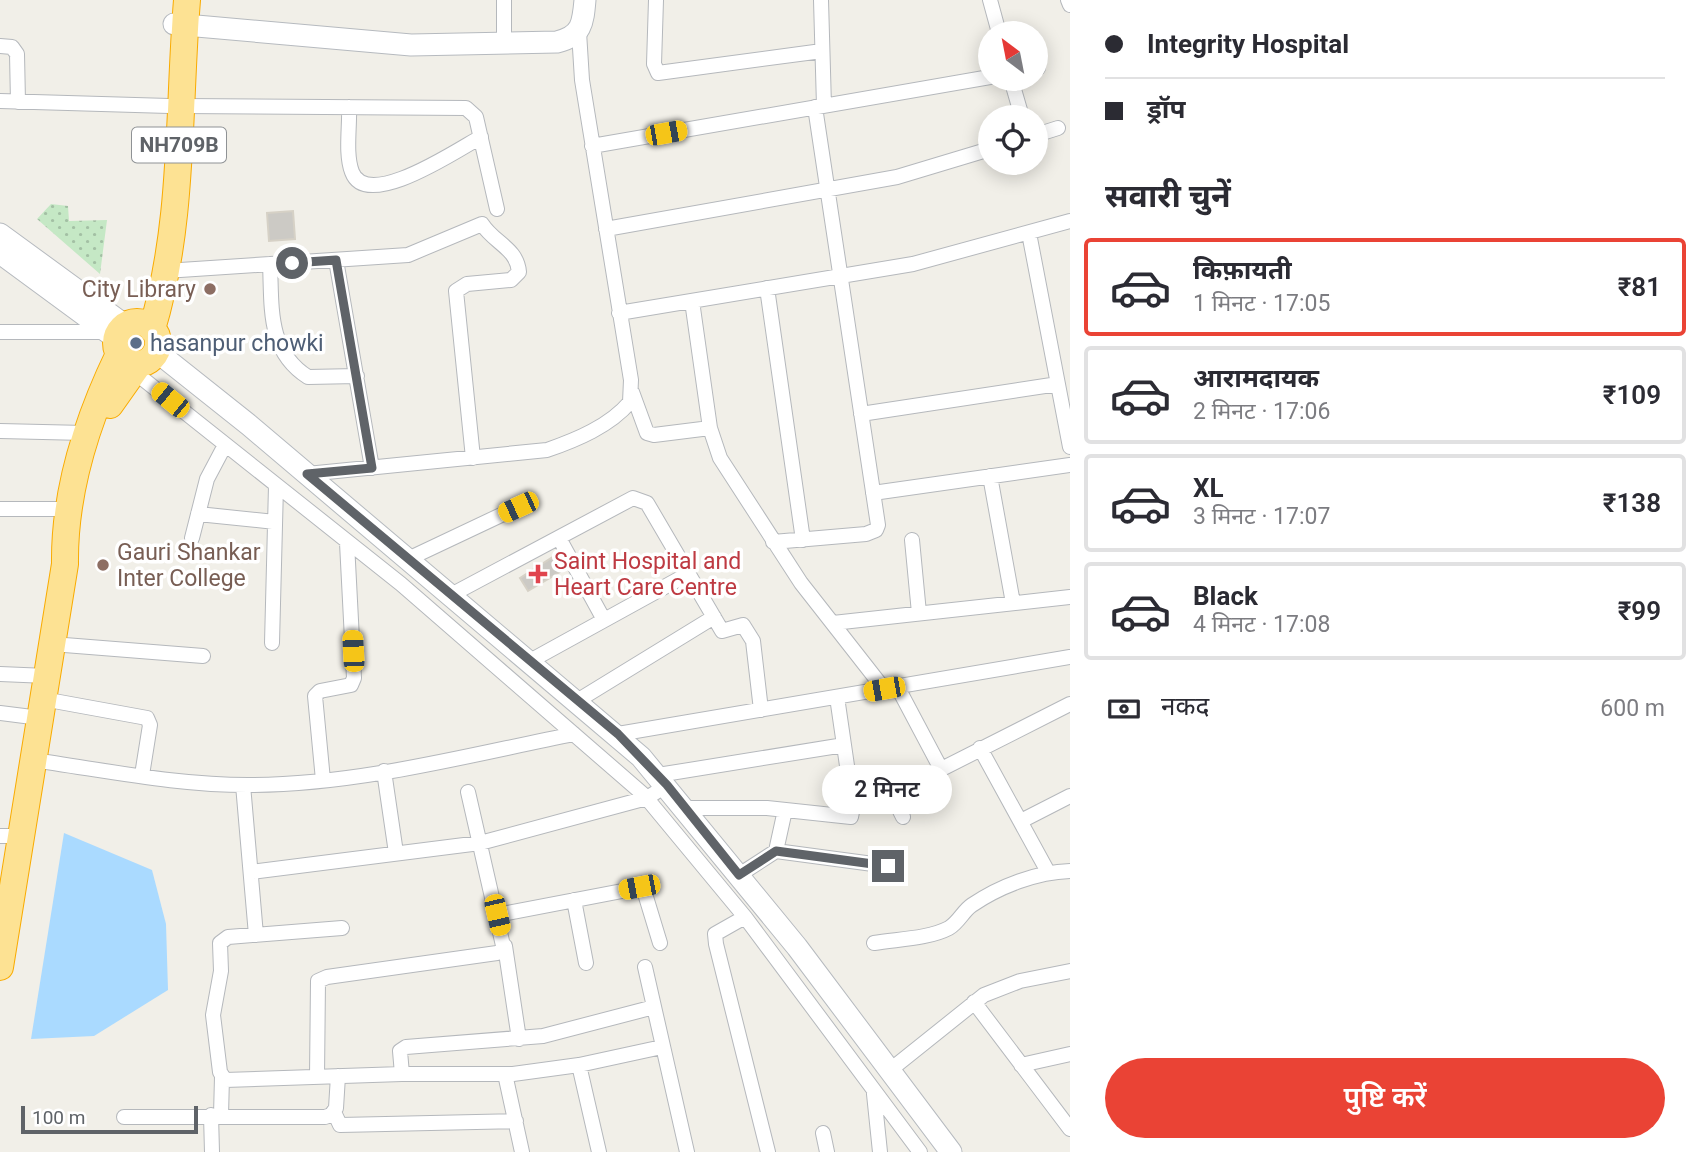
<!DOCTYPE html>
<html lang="hi">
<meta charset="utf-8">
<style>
:root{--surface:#fff;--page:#f7f7f7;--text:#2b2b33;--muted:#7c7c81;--line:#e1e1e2;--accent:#ea4335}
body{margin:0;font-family:Roboto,"Noto Sans Devanagari",sans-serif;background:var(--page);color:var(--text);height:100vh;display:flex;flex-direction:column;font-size:26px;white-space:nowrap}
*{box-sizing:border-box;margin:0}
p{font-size:23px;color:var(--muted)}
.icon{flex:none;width:38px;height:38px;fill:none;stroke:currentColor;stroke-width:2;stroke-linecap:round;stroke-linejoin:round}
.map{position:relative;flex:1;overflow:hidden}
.sheet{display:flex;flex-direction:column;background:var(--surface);width:630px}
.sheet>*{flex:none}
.top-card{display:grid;align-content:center;height:154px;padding:0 35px;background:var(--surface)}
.needle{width:46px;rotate:328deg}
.controls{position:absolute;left:978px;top:21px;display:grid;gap:14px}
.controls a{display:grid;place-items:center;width:70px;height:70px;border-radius:50%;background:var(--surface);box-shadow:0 4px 18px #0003;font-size:35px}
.scale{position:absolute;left:21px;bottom:18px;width:177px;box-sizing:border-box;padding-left:7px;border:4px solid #5f6368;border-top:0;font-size:19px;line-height:24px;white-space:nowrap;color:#5f6368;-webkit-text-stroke:5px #fff;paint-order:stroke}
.end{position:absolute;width:32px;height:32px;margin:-16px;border:9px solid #5f6368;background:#fff;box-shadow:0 0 0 4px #fff}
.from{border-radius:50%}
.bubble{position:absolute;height:49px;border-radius:24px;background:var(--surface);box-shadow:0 4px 18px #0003;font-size:23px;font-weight:600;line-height:49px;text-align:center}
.car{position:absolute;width:21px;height:42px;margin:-21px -10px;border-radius:9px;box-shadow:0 0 5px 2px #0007;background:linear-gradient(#f5c518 24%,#345 0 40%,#f5c518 0 76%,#345 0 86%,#f5c518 0)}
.top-card b{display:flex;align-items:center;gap:24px;height:66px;font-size:26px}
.top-card b+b{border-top:2px solid var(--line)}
.top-card i{width:18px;height:18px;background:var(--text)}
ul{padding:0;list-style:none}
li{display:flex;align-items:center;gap:21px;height:98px;margin:0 14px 10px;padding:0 21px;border:4px solid var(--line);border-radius:7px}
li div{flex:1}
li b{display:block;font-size:26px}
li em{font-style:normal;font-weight:600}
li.selected{border-color:var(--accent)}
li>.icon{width:63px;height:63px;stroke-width:1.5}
h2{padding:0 35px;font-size:32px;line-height:84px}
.pay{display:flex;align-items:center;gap:18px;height:77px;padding:0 35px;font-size:26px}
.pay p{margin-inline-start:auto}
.action{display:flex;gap:14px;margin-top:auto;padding:14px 35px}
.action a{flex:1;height:80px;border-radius:42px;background:var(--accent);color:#fff;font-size:28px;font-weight:600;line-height:80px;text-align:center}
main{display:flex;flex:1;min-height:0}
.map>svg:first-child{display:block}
.green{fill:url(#green-dots)}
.water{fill:#aadaff}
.building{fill:#cccac5;stroke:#d6d1c6;stroke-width:2}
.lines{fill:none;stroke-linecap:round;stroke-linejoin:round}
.street-casing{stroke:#b5b8bc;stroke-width:16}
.secondary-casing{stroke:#b6babf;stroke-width:23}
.highway-casing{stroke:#f9ab00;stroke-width:28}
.street{stroke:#fff;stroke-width:14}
.secondary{stroke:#fff;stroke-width:21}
.highway{stroke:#fde293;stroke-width:26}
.route{stroke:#5f6368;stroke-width:9}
.education-dot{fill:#8d6e63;stroke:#fff;stroke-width:2.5}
.service-dot{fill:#5c6f8a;stroke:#fff;stroke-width:2.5}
.health-dot{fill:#e0444e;stroke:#fff;stroke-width:2.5}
.labels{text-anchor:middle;stroke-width:7;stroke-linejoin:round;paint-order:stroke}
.shield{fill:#fff;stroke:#8f9295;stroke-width:2}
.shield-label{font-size:21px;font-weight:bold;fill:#5f6368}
.education-label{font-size:23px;fill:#785e54;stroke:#fff;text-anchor:end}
.service-label{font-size:23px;fill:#4e5e75;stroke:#fff;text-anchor:start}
.health-label{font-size:23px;fill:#be3a42;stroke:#fff;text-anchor:start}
</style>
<main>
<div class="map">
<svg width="1070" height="1152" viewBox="0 0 1070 1152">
<defs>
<pattern id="green-dots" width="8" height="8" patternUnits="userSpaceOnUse" patternTransform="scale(1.75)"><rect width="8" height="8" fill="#c5e8c5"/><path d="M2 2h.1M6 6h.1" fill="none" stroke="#a3c0a4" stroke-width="1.8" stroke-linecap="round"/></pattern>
</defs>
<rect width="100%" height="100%" fill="#f1efe8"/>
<path class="green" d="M51,204L68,206L69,221L107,220L100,274L37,219Z"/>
<path class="water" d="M64,833L152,870L166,924L168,990L94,1036L31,1039Z"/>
<path class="building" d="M293,211L295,239L269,241L267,213Z
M134,329L150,339L137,356L123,347Z
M556,555L565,569L528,591L520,578Z"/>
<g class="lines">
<g class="street-casing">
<path id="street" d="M656,0L654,64L658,73L822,51
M821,0L824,106
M990,0L999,33
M1068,0L1070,5
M504,44V0
M0,46L12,47L17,54L18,102
M1036,68H1038
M1011,79L1022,117
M0,101L169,106
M181,106L466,108L476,117L497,209
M349,107C350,126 345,154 352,172C367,212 460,148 481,137
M1036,135L1058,128
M592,146L990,77
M606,229L897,177L990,149
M1029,233L1070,447
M336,260L372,468
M270,264C272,307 267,351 308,377L357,376
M165,271L408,255L482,224C494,243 517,248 519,272L511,280L467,284L456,291L473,458
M767,288L803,540
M692,301L710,428L720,458L801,583L884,689
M619,313L913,264L1070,221
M0,332H107
M133,371L401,584L644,795L745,917L920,1152
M632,392L647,433L654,435L710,428
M861,414L1058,384
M0,431L85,433
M307,474L547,450C576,440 610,426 630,402L631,380L582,80L579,32
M990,476L1013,603
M873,493L1070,465
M0,509H68
M198,514L275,522
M192,538L207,479L225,445
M559,538L604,620
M912,540L919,613
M773,542L866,534L876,530L878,525L815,107
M408,559L518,507
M451,595L633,498L647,503L722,631L743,625L753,641L761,710
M833,623L1070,597
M272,643L276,486
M52,644L203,656
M530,661L688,574
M0,674L47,676
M897,686L941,769
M43,699L147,718L150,725L142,775
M577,701L714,617
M0,713L40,718
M618,734L1070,657
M980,748L1048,872
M32,760C105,770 180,786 254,785C361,784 469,755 574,734
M384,771L396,853
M658,775L844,745
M323,780L315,696L320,691L351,685L354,678L347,543
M243,785L256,935
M685,808H767L851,817L853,807L837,697
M903,817L895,801L902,789L1070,704
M1021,821L1070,796
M0,836H20
M776,851L888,866
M251,872L480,843L647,798L667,785
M739,875L776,851L785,810
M574,900L586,963
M497,915L643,887L660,943
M745,917L715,934L716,944L768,1152
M342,928L228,937L220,943L221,971L213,1015L220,1072L225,1080L402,1074H513L579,1065L662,1047
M874,943C897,939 928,939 949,928C959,922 963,911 972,905C1000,886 1037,872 1070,871
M505,946L519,1039
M645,967L687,1152
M974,1002L1070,1129
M579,1065L599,1152
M1021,1065L1070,1054
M889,1071L984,995L1020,981L1070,971
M402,1074L400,1051L406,1047L543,1036L654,1007
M505,1074L522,1152
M317,1077L318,981L327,977L497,953L504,950L468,792
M874,1094L880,1152
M334,1112L340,1125L516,1121
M211,1115L212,1152
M221,1115L222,1077
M124,1117H325L331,1115L336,1108L338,1076
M823,1133L827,1152"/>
</g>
<g class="secondary-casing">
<path id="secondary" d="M174,24L411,45L557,42C582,36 583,23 585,0
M0,234L126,326
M0,253L117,339
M156,351L249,425L641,757L797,947L951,1152"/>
</g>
<g class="highway-casing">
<path id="highway" d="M116 343a21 21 0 1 1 42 0a21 21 0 1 1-42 0Z
M152,329C184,223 178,110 187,0
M110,405L139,364
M0,967L65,564C64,490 87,420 119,354"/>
</g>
<use href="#street" class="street"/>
<use href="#secondary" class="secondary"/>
<use href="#highway" class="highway"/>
</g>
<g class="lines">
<path class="route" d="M292,263L336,260L372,468L307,474L618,734L667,785L739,875L776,851L888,866"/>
</g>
<g class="education-dot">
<circle cx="210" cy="289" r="7"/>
<circle cx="103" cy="565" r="7"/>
</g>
<circle class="service-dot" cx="136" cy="343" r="7"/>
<path class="health-dot" d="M534.5 563.5h7v7h7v7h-7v7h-7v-7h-7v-7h7z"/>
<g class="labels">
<rect class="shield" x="132" y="127.5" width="94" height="35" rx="5"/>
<g class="shield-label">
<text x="179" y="152">NH709B</text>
</g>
<g class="education-label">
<text x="196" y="297">City Library</text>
<text x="117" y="560" text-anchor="start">Gauri Shankar<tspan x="117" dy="26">Inter College</tspan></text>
</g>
<g class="service-label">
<text x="150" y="351">hasanpur chowki</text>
</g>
<g class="health-label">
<text x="554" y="569">Saint Hospital and<tspan x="554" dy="26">Heart Care Centre</tspan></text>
</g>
</g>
</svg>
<div class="controls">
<a><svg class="needle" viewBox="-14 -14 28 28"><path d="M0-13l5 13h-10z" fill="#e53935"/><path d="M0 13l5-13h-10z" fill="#7c7c81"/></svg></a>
<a><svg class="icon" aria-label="locate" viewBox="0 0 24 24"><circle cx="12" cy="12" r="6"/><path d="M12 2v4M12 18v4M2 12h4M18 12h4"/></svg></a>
</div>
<div class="scale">100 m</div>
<i class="end from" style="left:292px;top:263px"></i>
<i class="end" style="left:888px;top:866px"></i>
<div class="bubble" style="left:822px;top:765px;width:130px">2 मिनट</div>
<i class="car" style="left:666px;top:133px;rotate:80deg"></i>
<i class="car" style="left:170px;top:400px;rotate:309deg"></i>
<i class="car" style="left:518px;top:507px;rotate:245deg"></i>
<i class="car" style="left:353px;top:651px;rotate:357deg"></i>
<i class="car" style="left:884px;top:689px;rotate:260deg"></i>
<i class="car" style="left:639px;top:887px;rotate:259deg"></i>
<i class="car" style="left:497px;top:915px;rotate:167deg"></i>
</div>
<section class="sheet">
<div class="top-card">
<b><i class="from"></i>Integrity Hospital</b>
<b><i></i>ड्रॉप</b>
</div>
<h2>सवारी चुनें</h2>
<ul>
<li class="selected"><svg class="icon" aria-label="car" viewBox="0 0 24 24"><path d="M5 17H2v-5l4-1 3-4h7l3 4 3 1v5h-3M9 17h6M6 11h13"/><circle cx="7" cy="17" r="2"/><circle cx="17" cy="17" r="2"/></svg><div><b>किफ़ायती</b><p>1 मिनट · 17:05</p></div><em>₹81</em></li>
<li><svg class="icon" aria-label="car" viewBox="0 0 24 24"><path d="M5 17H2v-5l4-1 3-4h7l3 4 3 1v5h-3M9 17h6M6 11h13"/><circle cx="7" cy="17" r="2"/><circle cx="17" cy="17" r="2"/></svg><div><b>आरामदायक</b><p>2 मिनट · 17:06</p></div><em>₹109</em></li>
<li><svg class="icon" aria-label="car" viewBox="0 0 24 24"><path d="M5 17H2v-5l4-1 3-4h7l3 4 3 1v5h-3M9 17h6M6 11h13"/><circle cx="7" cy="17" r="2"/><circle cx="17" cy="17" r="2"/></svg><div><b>XL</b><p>3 मिनट · 17:07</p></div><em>₹138</em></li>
<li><svg class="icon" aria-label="car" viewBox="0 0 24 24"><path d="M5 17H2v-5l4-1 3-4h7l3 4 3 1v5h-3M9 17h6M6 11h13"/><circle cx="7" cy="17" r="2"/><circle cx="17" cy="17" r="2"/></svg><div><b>Black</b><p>4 मिनट · 17:08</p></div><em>₹99</em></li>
</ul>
<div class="pay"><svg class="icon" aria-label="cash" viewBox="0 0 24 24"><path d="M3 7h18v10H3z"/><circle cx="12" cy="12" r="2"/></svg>नकद<p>600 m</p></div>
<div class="action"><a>पुष्टि करें</a></div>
</section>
</main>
